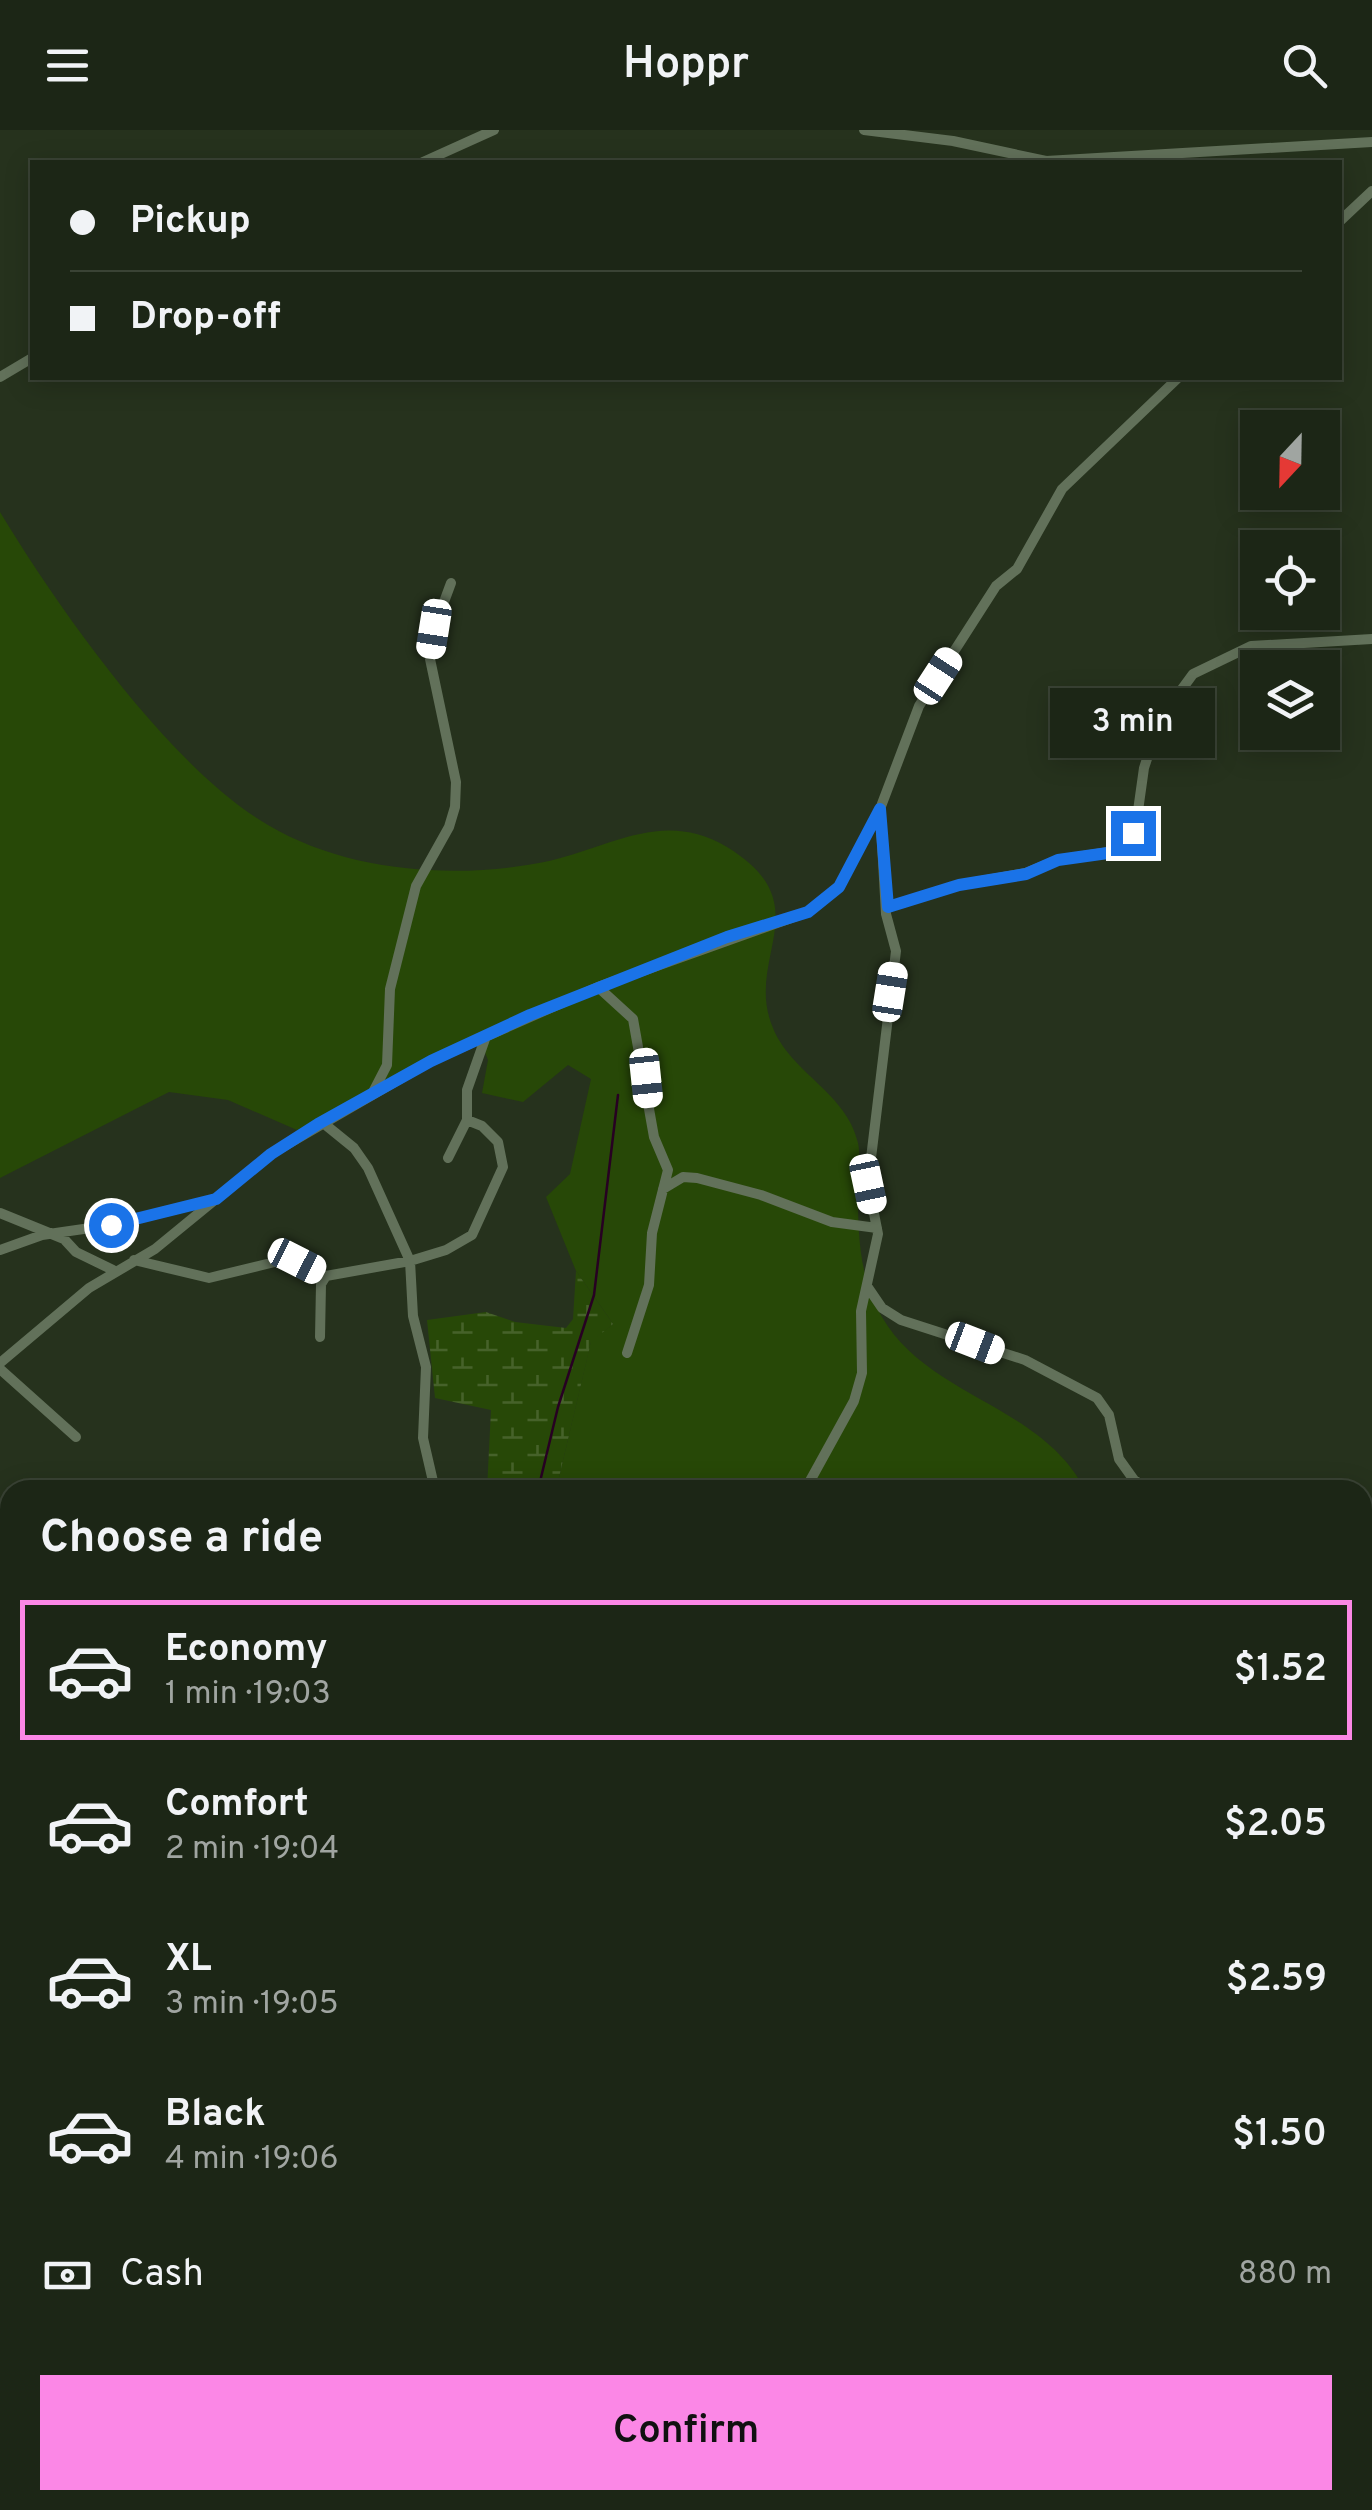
<!DOCTYPE html>
<meta charset="utf-8">
<style>
:root{--surface:#1c2616;--page:#293223;--text:#f1f3f6;--muted:#a0a5a1;--line:#3a4335;--accent:#fb87e6}
body{margin:0;font-family:Overpass,sans-serif;background:var(--page);color:var(--text);height:100vh;display:flex;flex-direction:column;font-size:38px;white-space:nowrap}
*{box-sizing:border-box;margin:0}
p{font-size:32px;color:var(--muted)}
.icon{flex:none;width:55px;height:55px;fill:none;stroke:currentColor;stroke-width:2;stroke-linecap:round;stroke-linejoin:round}
.map{position:relative;flex:1;overflow:hidden}
.details{position:absolute;left:0px;top:1350px;width:1372px;height:1030px;display:flex;flex-direction:column;background:var(--surface);border-radius:30px 30px 0 0;box-shadow:0 5px 25px #0003,0 0 0 2px var(--line)}
.details>*{flex:none}
.banner{position:absolute;left:30px;top:30px;width:1312px;height:220px;border-radius:0px;box-shadow:0 5px 25px #0003,0 0 0 2px var(--line);display:grid;align-content:center;height:220px;padding:0 40px;background:var(--surface)}
.needle{width:65px;rotate:202deg}
.tools{position:absolute;left:1240px;top:280px;display:grid;gap:20px}
.tools a{display:grid;place-items:center;width:100px;height:100px;border-radius:0px;background:var(--surface);box-shadow:0 5px 25px #0003,0 0 0 2px var(--line);font-size:50px}
.end{position:absolute;width:45px;height:45px;margin:-22px;border:12px solid #1a73e8;background:#fff;box-shadow:0 0 0 5px #fff}
.from{border-radius:50%}
.bubble{position:absolute;height:70px;border-radius:0px;background:var(--surface);box-shadow:0 5px 25px #0003,0 0 0 2px var(--line);font-size:32px;font-weight:600;line-height:70px;text-align:center}
.car{position:absolute;width:30px;height:60px;margin:-30px -15px;border-radius:12px;box-shadow:0 0 8px 2px #0007;background:linear-gradient(#fff 24%,#345 0 40%,#fff 0 76%,#345 0 86%,#fff 0)}
.banner b{display:flex;align-items:center;gap:35px;height:95px;font-size:38px}
.banner b+b{border-top:2px solid var(--line)}
.banner i{width:25px;height:25px;background:var(--text)}
ul{padding:0;list-style:none}
li{display:flex;align-items:center;gap:30px;height:140px;margin:0 20px 15px;padding:0 20px;border:5px solid transparent;border-radius:0px}
li div{flex:1}
li b{display:block;font-size:38px}
li em{font-style:normal;font-weight:600}
li.active{border-color:var(--accent)}
li>.icon{width:90px;height:90px;stroke-width:1.5}
h2{padding:0 40px;font-size:45px;line-height:120px}
.pay{display:flex;align-items:center;gap:25px;height:110px;padding:0 40px;font-size:38px}
.pay p{margin-inline-start:auto}
.primary-button{display:flex;gap:20px;margin-top:auto;padding:20px 40px}
.primary-button a{flex:1;height:115px;border-radius:0px;background:var(--accent);color:#111;font-size:40px;font-weight:600;line-height:115px;text-align:center}
header{display:flex;justify-content:space-between;align-items:center;height:130px;padding:0 40px;background:var(--surface);font-size:45px;font-weight:600}
.map>svg:first-child{display:block}
.green{fill:#274807}
.wetland{fill:url(#wetland-marsh)}
.lines{fill:none;stroke-linecap:round;stroke-linejoin:round}
.stream{stroke:#270022;stroke-width:2.5}
.minor{stroke:#62715a;stroke-width:10}
.route{stroke:#1a73e8;stroke-width:12}
</style>
<header><svg class="icon" aria-label="menu" viewBox="0 0 24 24"><path d="M4 6h16M4 12h16M4 18h16"/></svg>Hoppr<svg class="icon" aria-label="search" viewBox="0 0 24 24"><circle cx="10" cy="10" r="6"/><path d="M15 15l6 6"/></svg></header>
<div class="map">
<svg width="1372" height="2380" viewBox="0 0 1372 2380">
<defs>
<pattern id="wetland-marsh" width="20" height="14" patternUnits="userSpaceOnUse" patternTransform="scale(2.5)"><rect width="20" height="14" fill="#274807"/><path d="M1 5h8M5 5V1M11 12h8M15 12V8" fill="none" stroke="#46622a"/></pattern>
</defs>
<rect width="100%" height="100%" fill="#26321d"/>
<path class="green" d="M0,382C58,478 171,639 268,695C349,743 459,750 549,731C612,717 663,679 727,717C822,775 743,828 773,898C791,943 847,963 858,1013C861,1026 858,1042 858,1055C858,1102 858,1145 882,1187C928,1267 1042,1275 1085,1360H556L591,1211L613,1194L576,1141L546,1067L570,1044L591,949L568,935L523,972L482,963L488,930L480,910L297,1000L228,970L169,962L0,1048Z
M10,2251V2370H722L715,2380H0V2255Z"/>
<path class="wetland" d="M576,1141L613,1194L591,1212L556,1360H487L491,1280L435,1268L427,1190L486,1182L515,1192L566,1198L573,1189Z
M10,2180V2251L0,2255V2186Z
M781,2370H900L914,2380H807Z"/>
<g class="lines">
<path class="stream" d="M538,1360L558,1277L594,1165L618,965
M0,2217L10,2214
M853,2370L867,2380"/>
<path class="minor" d="M864,0L953,11L1046,31L1372,12
M423,32L494,0
M1340,91L1372,61
M0,247L32,228
M887,777L959,755L1026,743L1058,730L1115,721L1136,695L1144,638L1160,589L1193,544L1251,516L1372,509
M598,857L633,889L654,1007L668,1040L652,1103L649,1155L627,1223
M371,966L387,935L390,859L416,756L449,697L455,677L456,652L430,529L434,499L451,453
M322,992L354,1018L368,1038L410,1131L413,1186L426,1237L423,1308L435,1360
M448,1028L467,990V960L485,909
M663,1059L683,1047L697,1048L761,1065L832,1092L877,1098
M0,1083L64,1109L76,1122L113,1140
M0,1120L42,1105L111,1095L210,1071
M134,1130L209,1148L287,1129L326,1146L410,1131L446,1120L472,1105L503,1037L498,1012L482,996L467,990
M867,1156L882,1178L901,1190L1025,1230L1097,1268L1109,1285L1119,1329L1134,1350L1149,1360
M320,1207L321,1154L326,1146
M0,1233L89,1158L155,1119L271,1024L431,931L598,857L808,782L839,757L880,679L919,576L996,456L1017,439L1062,359L1178,248
M0,1239L76,1307
M805,1360L854,1271L862,1243L861,1181L878,1104L868,1053L896,821L886,784L880,679
M1362,1576L1372,1588
M1362,1736L1372,1738
M0,1828L10,1832
M1255,2370L1269,2380"/>
</g>
<g class="lines">
<path class="route" d="M111,1095L216,1069L271,1024L318,994L431,931L530,885L727,807L808,782L839,757L880,679L888,777L959,755L1026,744L1058,730L1115,722L1133,703"/>
</g>
</svg>
<div class="tools">
<a><svg class="needle" viewBox="-14 -14 28 28"><path d="M0-13l5 13h-10z" fill="#e53935"/><path d="M0 13l5-13h-10z" fill="#a0a5a1"/></svg></a>
<a><svg class="icon" aria-label="locate" viewBox="0 0 24 24"><circle cx="12" cy="12" r="6"/><path d="M12 2v4M12 18v4M2 12h4M18 12h4"/></svg></a>
<a><svg class="icon" aria-label="layers" viewBox="0 0 24 24"><path d="M12 4l9 5-9 5-9-5zM3 14l9 5 9-5"/></svg></a>
</div>
<i class="end from" style="left:111px;top:1095px"></i>
<i class="end" style="left:1133px;top:703px"></i>
<div class="bubble" style="left:1050px;top:558px;width:165px">3 min</div>
<i class="car" style="left:434px;top:499px;rotate:189deg"></i>
<i class="car" style="left:938px;top:546px;rotate:33deg"></i>
<i class="car" style="left:890px;top:862px;rotate:9deg"></i>
<i class="car" style="left:646px;top:948px;rotate:174deg"></i>
<i class="car" style="left:868px;top:1054px;rotate:168deg"></i>
<i class="car" style="left:297px;top:1131px;rotate:117deg"></i>
<i class="car" style="left:975px;top:1213px;rotate:111deg"></i>
<div class="banner">
<b><i class="from"></i>Pickup</b>
<b><i></i>Drop-off</b>
</div>
<section class="details">
<h2>Choose a ride</h2>
<ul>
<li class="active"><svg class="icon" aria-label="car" viewBox="0 0 24 24"><path d="M5 17H2v-5l4-1 3-4h7l3 4 3 1v5h-3M9 17h6M6 11h13"/><circle cx="7" cy="17" r="2"/><circle cx="17" cy="17" r="2"/></svg><div><b>Economy</b><p>1 min · 19:03</p></div><em>$1.52</em></li>
<li><svg class="icon" aria-label="car" viewBox="0 0 24 24"><path d="M5 17H2v-5l4-1 3-4h7l3 4 3 1v5h-3M9 17h6M6 11h13"/><circle cx="7" cy="17" r="2"/><circle cx="17" cy="17" r="2"/></svg><div><b>Comfort</b><p>2 min · 19:04</p></div><em>$2.05</em></li>
<li><svg class="icon" aria-label="car" viewBox="0 0 24 24"><path d="M5 17H2v-5l4-1 3-4h7l3 4 3 1v5h-3M9 17h6M6 11h13"/><circle cx="7" cy="17" r="2"/><circle cx="17" cy="17" r="2"/></svg><div><b>XL</b><p>3 min · 19:05</p></div><em>$2.59</em></li>
<li><svg class="icon" aria-label="car" viewBox="0 0 24 24"><path d="M5 17H2v-5l4-1 3-4h7l3 4 3 1v5h-3M9 17h6M6 11h13"/><circle cx="7" cy="17" r="2"/><circle cx="17" cy="17" r="2"/></svg><div><b>Black</b><p>4 min · 19:06</p></div><em>$1.50</em></li>
</ul>
<div class="pay"><svg class="icon" aria-label="cash" viewBox="0 0 24 24"><path d="M3 7h18v10H3z"/><circle cx="12" cy="12" r="2"/></svg>Cash<p>880 m</p></div>
<div class="primary-button"><a>Confirm</a></div>
</section>
</div>
